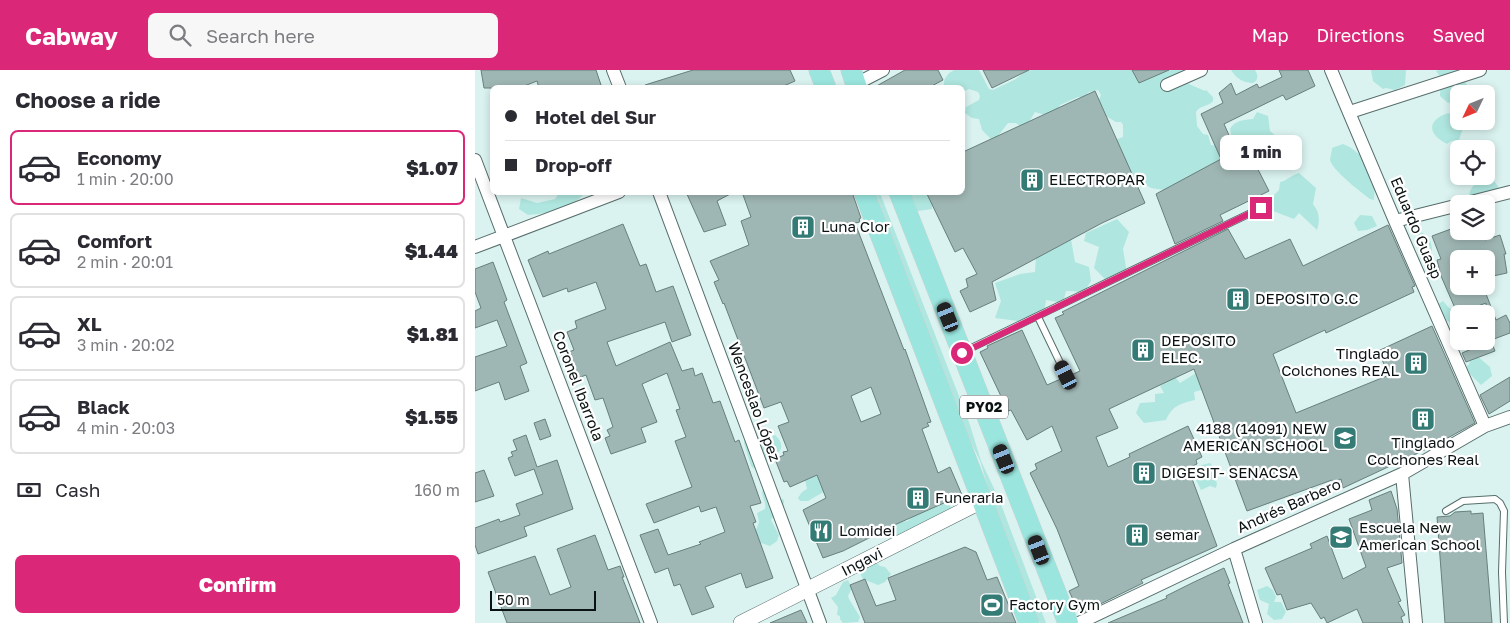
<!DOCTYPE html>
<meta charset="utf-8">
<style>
:root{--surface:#fff;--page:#f7f7f7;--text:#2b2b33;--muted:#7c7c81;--line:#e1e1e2;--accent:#db2777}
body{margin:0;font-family:"Golos Text",sans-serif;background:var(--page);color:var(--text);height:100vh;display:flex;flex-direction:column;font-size:19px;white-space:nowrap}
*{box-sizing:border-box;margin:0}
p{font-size:16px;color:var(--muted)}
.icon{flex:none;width:28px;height:28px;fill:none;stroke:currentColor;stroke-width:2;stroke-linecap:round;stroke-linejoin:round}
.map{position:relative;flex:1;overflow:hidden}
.drawer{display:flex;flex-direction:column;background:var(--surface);width:475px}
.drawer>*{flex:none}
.top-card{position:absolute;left:15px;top:15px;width:475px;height:110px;border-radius:8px;box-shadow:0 2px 8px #0003;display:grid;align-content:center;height:110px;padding:0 15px;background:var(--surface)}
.needle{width:32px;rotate:227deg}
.buttons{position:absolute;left:975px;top:15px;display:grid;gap:10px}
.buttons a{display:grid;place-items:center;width:45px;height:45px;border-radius:8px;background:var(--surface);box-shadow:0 2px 8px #0003;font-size:25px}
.scale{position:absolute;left:15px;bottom:12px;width:106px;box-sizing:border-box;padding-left:5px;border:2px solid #0a1312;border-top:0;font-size:14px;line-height:18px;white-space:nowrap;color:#0a1312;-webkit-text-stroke:4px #fff;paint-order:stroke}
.end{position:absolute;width:22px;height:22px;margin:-11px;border:6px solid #db2777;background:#fff;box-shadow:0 0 0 2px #fff}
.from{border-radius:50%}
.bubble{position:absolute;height:35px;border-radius:8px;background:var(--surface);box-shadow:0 2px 8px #0003;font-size:16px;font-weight:800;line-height:35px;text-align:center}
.car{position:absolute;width:15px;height:30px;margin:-15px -8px;border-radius:6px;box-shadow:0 0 4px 1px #0007;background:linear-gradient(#222 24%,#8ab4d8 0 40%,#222 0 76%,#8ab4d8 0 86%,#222 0)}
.top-card b{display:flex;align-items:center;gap:18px;height:48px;font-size:19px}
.top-card b+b{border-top:1px solid var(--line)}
.top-card i{width:12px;height:12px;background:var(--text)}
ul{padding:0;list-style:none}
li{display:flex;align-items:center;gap:15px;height:75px;margin:0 10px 8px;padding:0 5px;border:2px solid var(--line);border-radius:8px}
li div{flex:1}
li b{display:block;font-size:19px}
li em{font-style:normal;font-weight:800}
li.on{border-color:var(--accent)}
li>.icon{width:45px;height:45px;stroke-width:1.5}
h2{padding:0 15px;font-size:22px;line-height:60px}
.pay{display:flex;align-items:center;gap:12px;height:55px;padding:0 15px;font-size:19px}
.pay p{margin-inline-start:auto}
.action{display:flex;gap:10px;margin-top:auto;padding:10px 15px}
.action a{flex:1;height:58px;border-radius:8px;background:var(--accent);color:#fff;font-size:20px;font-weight:800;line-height:58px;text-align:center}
header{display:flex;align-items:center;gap:30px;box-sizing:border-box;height:70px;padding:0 25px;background:var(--accent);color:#fff}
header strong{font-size:24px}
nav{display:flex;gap:28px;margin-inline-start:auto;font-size:18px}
.search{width:350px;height:45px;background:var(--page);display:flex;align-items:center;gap:12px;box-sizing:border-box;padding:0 18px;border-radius:8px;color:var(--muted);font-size:19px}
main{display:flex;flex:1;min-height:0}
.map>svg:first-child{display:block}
.green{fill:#afe6df}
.building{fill:#9fb7b4;stroke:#687f7c;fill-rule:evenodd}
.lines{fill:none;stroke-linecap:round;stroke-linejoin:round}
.service-casing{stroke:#576e6b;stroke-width:8}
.minor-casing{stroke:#576e6b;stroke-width:14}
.tertiary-casing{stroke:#576e6b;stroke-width:16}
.trunk-casing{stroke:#ced0d0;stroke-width:21}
.service{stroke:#fff;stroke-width:6}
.minor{stroke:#fff;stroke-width:12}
.tertiary{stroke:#fff;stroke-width:15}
.trunk{stroke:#9ae6df;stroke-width:20}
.route{stroke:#db2777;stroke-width:6}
.labels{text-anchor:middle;stroke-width:4.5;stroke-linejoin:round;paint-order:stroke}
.shield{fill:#fff;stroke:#545a59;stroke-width:1}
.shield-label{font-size:14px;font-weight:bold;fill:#0a1312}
.poi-label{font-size:15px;fill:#0a1312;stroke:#fff;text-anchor:start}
.street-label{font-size:15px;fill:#0a1312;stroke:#fff}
</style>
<header>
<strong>Cabway</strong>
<div class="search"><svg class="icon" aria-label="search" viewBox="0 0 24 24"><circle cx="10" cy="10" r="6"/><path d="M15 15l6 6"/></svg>Search here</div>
<nav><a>Map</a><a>Directions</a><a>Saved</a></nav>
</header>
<main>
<section class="drawer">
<h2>Choose a ride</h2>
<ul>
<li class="on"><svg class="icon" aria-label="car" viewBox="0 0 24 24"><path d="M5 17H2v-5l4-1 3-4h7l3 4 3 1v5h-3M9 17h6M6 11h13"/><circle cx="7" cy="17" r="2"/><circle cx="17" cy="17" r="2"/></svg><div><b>Economy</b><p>1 min · 20:00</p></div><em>$1.07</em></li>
<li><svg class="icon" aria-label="car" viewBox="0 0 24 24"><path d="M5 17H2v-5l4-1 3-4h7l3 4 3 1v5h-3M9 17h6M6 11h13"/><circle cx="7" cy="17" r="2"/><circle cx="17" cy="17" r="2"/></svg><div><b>Comfort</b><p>2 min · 20:01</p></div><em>$1.44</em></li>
<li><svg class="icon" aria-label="car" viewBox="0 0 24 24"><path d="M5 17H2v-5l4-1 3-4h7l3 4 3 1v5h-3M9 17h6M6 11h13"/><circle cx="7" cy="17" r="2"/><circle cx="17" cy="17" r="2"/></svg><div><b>XL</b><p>3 min · 20:02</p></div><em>$1.81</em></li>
<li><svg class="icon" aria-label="car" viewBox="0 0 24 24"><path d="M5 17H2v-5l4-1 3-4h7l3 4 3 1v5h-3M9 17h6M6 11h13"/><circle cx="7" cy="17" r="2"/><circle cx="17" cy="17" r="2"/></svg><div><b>Black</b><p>4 min · 20:03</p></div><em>$1.55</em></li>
</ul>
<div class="pay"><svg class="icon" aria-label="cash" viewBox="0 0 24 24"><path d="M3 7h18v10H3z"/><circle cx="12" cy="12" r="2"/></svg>Cash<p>160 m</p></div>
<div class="action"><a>Confirm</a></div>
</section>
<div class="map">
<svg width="1035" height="553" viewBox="0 0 1035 553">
<rect width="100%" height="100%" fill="#daf3f0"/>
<path class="green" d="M479,0H504L514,19L518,20L541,9L552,0H731L728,7L708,6L714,14L730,21L731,20L738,27V31C733,37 725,35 721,42L722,56L728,64L733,65L736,75C743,77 753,75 757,69L755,59C760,50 769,50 778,49L782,42L793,46L795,61L801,66L802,71L800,75L788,78L784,82L773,80L731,97L730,100L695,121L676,118L669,114L668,117H663L658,114L640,70L648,67V55L646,52H641L624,42L623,32L626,25L623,20L614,22L609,27H603L585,35L583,39L570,45L560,42L554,52L545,56L541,53H533L523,66L516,69L507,60L504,49L497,48L490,43L491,37L504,30L505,26L503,22L494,19L488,22V18L469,17C468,9 472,4 479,0Z
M756,0H780C783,5 784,10 778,13C768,13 761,8 756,0Z
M896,0H931L930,15L920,20L911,18L908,19L898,11Z
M964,0H984L989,6L991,14L1001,22L998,24H984V30L973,33L965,26L966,8L961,1Z
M973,43L983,47L984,51H986L989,55L984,70L976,71L972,74C952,64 952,50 973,43Z
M868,74C877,77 888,86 892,96C895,103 894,109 900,115L899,130L895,129C887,123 857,100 855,90C855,87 857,82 857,78Z
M824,103L841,118L838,134C845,143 845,150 842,160L824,143L819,149L798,141L791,135L795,125L797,127L804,120L805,112C809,112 817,105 824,103Z
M1009,109L1018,110L1023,116L1025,125L1004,134L994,124C997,115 1001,113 1009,109Z
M84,123H110C94,140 75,143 53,145L44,139L46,128L62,133L80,129Z
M401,123H405L494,352L506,391L524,429L571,553H565L517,431L505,391L487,354L446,249Z
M421,123H457L460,131L457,135V139L436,142Z
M885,145L897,146L902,156L892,160L883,161L879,153Z
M642,149L654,162L648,179L652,203L634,213L619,198L624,177L609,171L611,163Z
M594,158L600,192L614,197L616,211L609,222L591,221L588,233L571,230L569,243L551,252L520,248L526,231L520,213L545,204L560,202L562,171Z
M944,162C955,164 957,173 957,183L955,185C942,181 939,175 944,162Z
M968,231L974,238L981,241L983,252L982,253C970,255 969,245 962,237V235Z
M1002,286L1015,297L1017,306L1006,315L991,300L992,296L995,293L993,288Z
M726,300L730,319L719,322L720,330C706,333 697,336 691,350L669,353L661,343L665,333L680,332V324L689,323L685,316L700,307L705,313Z
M271,364L283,375C289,373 290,367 300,365C306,370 310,379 301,384C297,387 297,384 294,388C289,395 284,404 276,396L269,373Z
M735,393L742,401L738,407L742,413L741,418L735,416L726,420L719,406V397Z
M340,404L343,406L350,421L333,431H325L323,428L327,422L332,419L330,410Z
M288,418L302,431L308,429L309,431L307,444L300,448H297L296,450L304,465L302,471L295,476L283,472L278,461L281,460L284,452L282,443L290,439C292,431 285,428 288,418Z
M454,428C464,430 475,429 477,441L425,471L413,468C409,449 420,453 433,451Z
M400,491L405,496L410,497L416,504L410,512L403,515L388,509L383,499Z
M373,510L377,518L373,526L374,529L385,547L383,552L368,553L365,549V546L362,545L363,537L356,528L361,525L368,512Z
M792,516L798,520L801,527L799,532H806L811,542L807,549L799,550L792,544L794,534L785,530L782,520Z"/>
<path class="building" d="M6,0H121L126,15L118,18H64L62,11L44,18H9Z
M218,0H315L320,11L304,18H170V15Z
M430,0H463L468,10L453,18H398Z
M508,0H554L517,18Z
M657,0H694L664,13Z
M804,0H833L840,16L811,30L808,25L749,54L761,81L771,76L794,121L745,145L748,151L700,174L681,124L746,89L726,44L748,33L744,23L756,13L761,25L782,14L784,18L807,7Z
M620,21L670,133L627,153L517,212L521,230L495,242L485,221L493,217L491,209L502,204L488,178L480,182L451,122H488V82Z
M211,122H259L242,131L251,155L229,162Z
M267,122H377L386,148L384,149L385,152L380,153L429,280L430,279L456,352L452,353L454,356L447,359L463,403L475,397L487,425L408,460V461L368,481L348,488L328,440L351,428L342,405L315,417L312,411L309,412L300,389L309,385L308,382L313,381L303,356L314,352L306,332L289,338L249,233L248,234L239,212L244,210L235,191L274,175L266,151L276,147ZM396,317L406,344L386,352L376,326Z
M148,154L165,196L171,194L181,222L198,216L216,265L197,272L190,252L132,272L141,296L195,272L207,301L218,298L220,306L227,303L238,333L245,331L260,372L264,370L286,433L275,436L281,452L278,453L298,508L271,518L266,503L230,517L239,537L217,545L205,514L199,516L193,498L180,503L165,465L183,459L193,485L226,474L224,472L250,462L241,437L226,442L224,436L179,453L171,434L217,417L200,371L211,367L201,340L205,339L192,303L167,314L182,352L166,358L171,372L136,384L130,368L135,366L132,360L138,357L128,328L120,330L111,305L95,311L86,285L99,280L92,262L102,258L100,251L131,239L121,212L93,222L92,218L68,227L53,190L73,181L74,184Z
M913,155L940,216L937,217L939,222L851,263L850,260L798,284L821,343L914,305L903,281L957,256L1000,353L958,376L868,418L866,409L858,413L857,410L772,441L719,299L634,339L643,358L621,367L633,397L655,387L654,384L713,356L727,387L721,390L722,394L713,398L742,476L666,510L668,513L605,544L594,521L604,516L582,459L555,403L562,399L560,394L587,381L577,356L552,370L536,340L533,341L505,282L513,278L512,276L547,260L572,315L588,308L593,310L596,305L605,301L580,248L589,244L587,242L753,159L770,189L815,169L828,196Z
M984,156V161H1006L1010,170L1025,165L1031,184H1029L1032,203L1018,206L1015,189H984V216H1008L1021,250L1031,245L1035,253V263L1011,272V233L984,243L983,245L966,206L962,190L966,189L957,166Z
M18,192L32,230L29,232L52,293L45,296L54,321L30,330L24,312L0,321V287L32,276L22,250L0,258V241L6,238L0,222V199Z
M1016,271L1020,281L991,292L987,283Z
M1035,307V331L1014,344L1005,325Z
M70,349L76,366L65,370L59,353Z
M51,365L62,397L82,390L98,439L49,457L52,466L3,484L0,475V458L24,449L25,452L45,445L41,434L68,424L59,399L40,406L33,388L38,386L36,382L42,380L38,370Z
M9,400L19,426L0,432V403Z
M916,421L922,439L927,493L912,498L926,531L923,532L930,545L926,547L928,553H888L882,539L852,553L849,547L846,549L836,533L812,540L806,524L802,525L790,498L837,478L835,474L852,466L868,509L891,497L874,449L897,440L894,430Z
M996,441V444L1008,443L1017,553H970L962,447L975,446L980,442Z
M120,465L133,500L145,496L149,507H147L165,553H32L13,502L60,486L75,525L96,517L82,479Z
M490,477L501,482L512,510L522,507L541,553H390L375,515L390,509L401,536L421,530L413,508Z
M749,498L755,513L753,514L768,553H633L692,528L691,526L717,513Z
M326,540L332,553H295Z"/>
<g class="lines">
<g class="service-casing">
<path id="service" d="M563,247L591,305
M490,281L786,138
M971,441L988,431L1020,429L1025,433L1029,441L1027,502L1029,553"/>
</g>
<g class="minor-casing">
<path id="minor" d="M138,0L145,18
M856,0L920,151L1010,356
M381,14L408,0
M692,15L726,0
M875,42L1005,0
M0,90L176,553
M184,122L345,553
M988,134L1035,122
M920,151L984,135
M0,177L144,122
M927,404L941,553
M759,479L781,553
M604,553L759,479L927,404L1010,356L1035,347"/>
</g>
<g class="tertiary-casing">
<path id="tertiary" d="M266,553L507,431"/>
</g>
<g class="trunk-casing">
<path id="trunk" d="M344,0L351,18
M376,0L382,18
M389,122L554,553
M424,122L593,553"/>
</g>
<use href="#service" class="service"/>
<use href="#minor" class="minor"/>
<use href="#tertiary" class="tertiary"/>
<use href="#trunk" class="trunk"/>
</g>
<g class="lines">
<path class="route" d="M487,283L786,138"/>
</g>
<defs>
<g id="building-square" transform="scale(1.25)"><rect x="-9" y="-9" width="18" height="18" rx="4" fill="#337b74" stroke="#fff"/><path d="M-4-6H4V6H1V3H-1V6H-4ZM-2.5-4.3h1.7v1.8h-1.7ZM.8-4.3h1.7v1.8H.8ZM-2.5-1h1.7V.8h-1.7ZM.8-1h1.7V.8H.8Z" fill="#fff"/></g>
<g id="school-square" transform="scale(1.25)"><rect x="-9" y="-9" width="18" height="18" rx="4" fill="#337b74" stroke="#fff"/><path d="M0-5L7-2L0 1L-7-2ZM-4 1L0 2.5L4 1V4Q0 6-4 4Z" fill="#fff"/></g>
<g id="restaurant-square" transform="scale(1.25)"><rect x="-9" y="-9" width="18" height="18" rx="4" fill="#337b74" stroke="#fff"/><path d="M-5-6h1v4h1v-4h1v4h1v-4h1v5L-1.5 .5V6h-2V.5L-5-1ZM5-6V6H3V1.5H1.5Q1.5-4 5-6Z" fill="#fff"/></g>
<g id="stadium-square" transform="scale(1.25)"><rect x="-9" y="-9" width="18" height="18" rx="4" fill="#337b74" stroke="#fff"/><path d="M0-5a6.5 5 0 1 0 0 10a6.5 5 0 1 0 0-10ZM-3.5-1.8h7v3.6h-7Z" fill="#fff"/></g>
</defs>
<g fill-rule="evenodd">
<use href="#building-square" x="557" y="110"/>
<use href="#building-square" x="328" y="157"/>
<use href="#building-square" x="763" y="229"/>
<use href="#building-square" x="668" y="280"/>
<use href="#building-square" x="941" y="293"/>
<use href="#building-square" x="948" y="349"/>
<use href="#school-square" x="870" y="368"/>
<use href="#building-square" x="669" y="403"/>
<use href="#building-square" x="443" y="428"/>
<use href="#restaurant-square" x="346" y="461"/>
<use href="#building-square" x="662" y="465"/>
<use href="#school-square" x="866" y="467"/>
<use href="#stadium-square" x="517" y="535"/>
</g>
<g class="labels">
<rect class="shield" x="485" y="325.5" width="48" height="23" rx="4"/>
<g class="shield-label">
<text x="509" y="342">PY02</text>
</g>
<g class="poi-label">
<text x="574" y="115">ELECTROPAR</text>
<text x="346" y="162">Luna Clor</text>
<text x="780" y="234">DEPOSITO G.C</text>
<text x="686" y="276">DEPOSITO<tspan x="686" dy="17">ELEC.</tspan></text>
<text x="924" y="289" text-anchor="end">Tinglado<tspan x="924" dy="17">Colchones REAL</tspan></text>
<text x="852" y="364" text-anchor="end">4188 (14091) NEW<tspan x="852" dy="17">AMERICAN SCHOOL</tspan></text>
<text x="948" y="378" text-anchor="middle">Tinglado<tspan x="948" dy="17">Colchones Real</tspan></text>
<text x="686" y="408">DIGESIT- SENACSA</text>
<text x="460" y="433">Funeraria</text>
<text x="884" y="463">Escuela New<tspan x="884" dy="17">American School</tspan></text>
<text x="364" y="466">Lomidei</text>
<text x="680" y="470">semar</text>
<text x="534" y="540">Factory Gym</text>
</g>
<g class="street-label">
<text transform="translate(941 158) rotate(67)" y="5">Eduardo Guasp</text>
<text transform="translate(103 316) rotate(69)" y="5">Coronel Ibarrola</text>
<text transform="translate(279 332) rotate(70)" y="5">Wenceslao López</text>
<text transform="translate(814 436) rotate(-24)" y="5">Andrés Barbero</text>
<text transform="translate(387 492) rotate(-27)" y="5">Ingavi</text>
</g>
</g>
</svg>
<div class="buttons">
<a><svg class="needle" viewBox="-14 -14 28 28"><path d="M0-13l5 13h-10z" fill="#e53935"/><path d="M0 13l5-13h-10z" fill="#7c7c81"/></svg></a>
<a><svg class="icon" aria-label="locate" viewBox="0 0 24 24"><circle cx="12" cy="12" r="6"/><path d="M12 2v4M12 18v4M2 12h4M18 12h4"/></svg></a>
<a><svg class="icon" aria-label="layers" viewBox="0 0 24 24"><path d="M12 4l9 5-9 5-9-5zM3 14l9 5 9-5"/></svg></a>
<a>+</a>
<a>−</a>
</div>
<div class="scale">50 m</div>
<i class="end from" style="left:487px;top:283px"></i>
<i class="end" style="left:786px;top:138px"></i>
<div class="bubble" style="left:745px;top:65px;width:82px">1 min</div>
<i class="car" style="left:473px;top:247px;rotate:338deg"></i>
<i class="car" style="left:591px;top:305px;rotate:334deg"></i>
<i class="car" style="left:529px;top:389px;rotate:338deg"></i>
<i class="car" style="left:564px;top:480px;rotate:339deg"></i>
<div class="top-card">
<b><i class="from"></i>Hotel del Sur</b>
<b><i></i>Drop-off</b>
</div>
</div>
</main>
